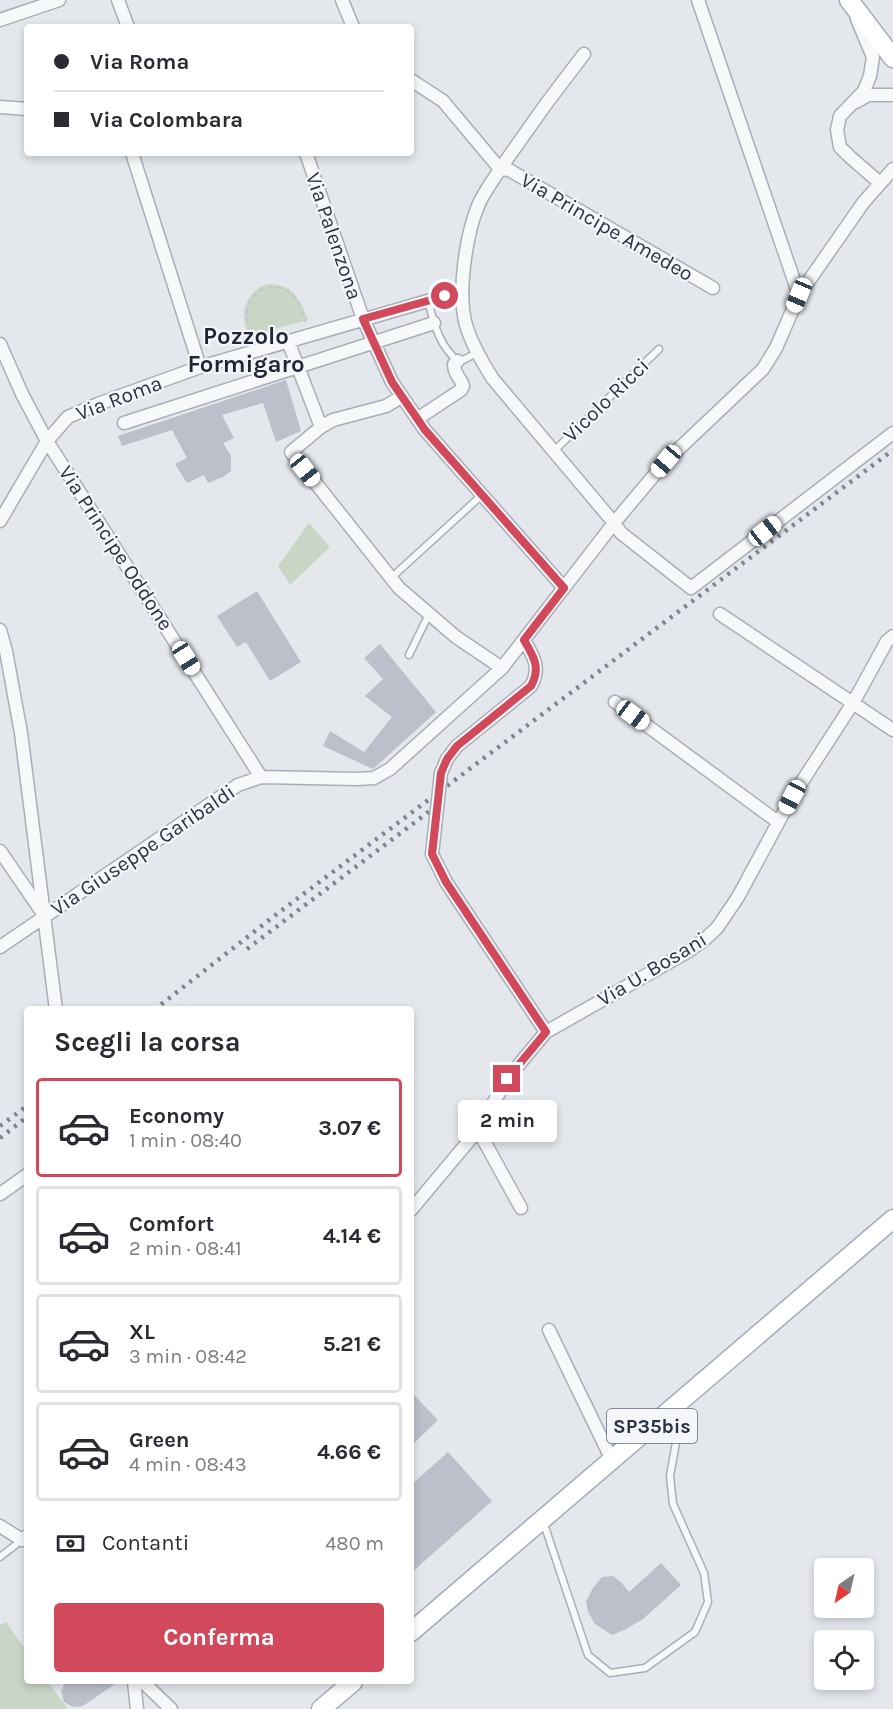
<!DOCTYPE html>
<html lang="it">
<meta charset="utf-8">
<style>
:root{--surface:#fff;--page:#f2f2f3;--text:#2b2b33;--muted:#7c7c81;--line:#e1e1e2;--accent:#d1495b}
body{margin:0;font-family:Karla,sans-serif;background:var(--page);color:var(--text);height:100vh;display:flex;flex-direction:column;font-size:22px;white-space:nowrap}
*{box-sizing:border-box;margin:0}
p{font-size:20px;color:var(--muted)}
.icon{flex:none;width:33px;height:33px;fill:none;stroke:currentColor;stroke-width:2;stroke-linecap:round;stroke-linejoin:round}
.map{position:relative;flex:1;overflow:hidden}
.drawer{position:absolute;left:24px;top:1006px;width:390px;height:678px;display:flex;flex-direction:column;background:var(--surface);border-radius:6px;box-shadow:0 3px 9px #0003}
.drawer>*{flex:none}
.hud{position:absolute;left:24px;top:24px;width:390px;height:132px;border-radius:6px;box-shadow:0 3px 9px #0003;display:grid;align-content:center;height:132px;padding:0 30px;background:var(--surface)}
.needle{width:39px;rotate:214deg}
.tools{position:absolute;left:814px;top:1558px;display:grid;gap:12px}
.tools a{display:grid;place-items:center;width:60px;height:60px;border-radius:6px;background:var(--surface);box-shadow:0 3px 9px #0003;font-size:30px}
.end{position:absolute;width:27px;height:27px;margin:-14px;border:8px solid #d1495b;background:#fff;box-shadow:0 0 0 3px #fff}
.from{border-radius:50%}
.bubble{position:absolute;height:42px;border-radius:6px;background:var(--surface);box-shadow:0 3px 9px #0003;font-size:20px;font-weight:700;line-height:42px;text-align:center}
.car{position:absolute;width:18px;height:36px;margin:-18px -9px;border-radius:8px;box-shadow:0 0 4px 2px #0007;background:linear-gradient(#fff 24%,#345 0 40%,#fff 0 76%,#345 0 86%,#fff 0)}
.hud b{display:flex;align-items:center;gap:21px;height:57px;font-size:22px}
.hud b+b{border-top:2px solid var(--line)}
.hud i{width:15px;height:15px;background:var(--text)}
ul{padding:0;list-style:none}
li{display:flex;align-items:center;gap:18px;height:99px;margin:0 12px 9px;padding:0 18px;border:3px solid var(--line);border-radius:6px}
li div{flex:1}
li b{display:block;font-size:22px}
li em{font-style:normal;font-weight:700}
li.current{border-color:var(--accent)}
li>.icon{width:54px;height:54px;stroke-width:1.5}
h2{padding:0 30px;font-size:27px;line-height:72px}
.pay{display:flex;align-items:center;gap:15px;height:66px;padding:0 30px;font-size:22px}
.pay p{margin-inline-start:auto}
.button{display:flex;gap:12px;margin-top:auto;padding:12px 30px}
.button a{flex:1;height:69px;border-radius:6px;background:var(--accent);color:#fff;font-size:24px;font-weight:700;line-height:69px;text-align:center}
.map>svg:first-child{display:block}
.green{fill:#c9d6c5}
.building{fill:#bbc0ca}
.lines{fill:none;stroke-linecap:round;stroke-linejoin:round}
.lane-casing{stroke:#a9aeb7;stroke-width:9}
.street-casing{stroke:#a9aeb7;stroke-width:15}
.primary-casing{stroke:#a3abb8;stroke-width:21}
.path{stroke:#c2c5cb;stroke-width:2;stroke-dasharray:4.5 4.5;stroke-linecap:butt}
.lane{stroke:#f7f8fa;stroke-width:6}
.street{stroke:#f7f8fa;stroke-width:12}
.primary{stroke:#fff;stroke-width:18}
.rail{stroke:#7d8696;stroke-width:4.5;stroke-dasharray:3 6;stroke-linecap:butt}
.street-bridge-casing{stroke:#a9aeb7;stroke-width:15;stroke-linecap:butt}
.street-bridge{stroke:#f7f8fa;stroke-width:12}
.route{stroke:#d1495b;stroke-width:8}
.labels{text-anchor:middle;stroke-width:4.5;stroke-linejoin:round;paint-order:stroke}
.shield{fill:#f4f6f9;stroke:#676e7b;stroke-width:1.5}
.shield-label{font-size:20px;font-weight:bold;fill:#2b3445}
.street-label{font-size:21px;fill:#2b3445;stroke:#f4f6f9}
.quarter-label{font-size:24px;font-weight:bold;fill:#1d2536;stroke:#f4f6f9}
</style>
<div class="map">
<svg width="893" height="1709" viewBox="0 0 893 1709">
<rect width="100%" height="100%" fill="#e4e7ec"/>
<path class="green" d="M268,284C293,284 300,299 308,320L248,336C247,330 244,323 244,317C243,302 254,288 268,284Z
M309,523L330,547L290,585L278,566Z
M6,1622L27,1652V1682H48L68,1709H0V1625Z"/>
<path class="building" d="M286,380L301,431L276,442L263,403L222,415L234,438L223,443L231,456V471L223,477L208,483L204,475L187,483L175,464L187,458L172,430L122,446L118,436Z
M257,591L301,662L270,681L246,642L237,647L217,616Z
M380,644L436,712L373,769L323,746L330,731L364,752L392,717L365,696L383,679L364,658Z
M411,1392L438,1420L411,1446Z
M448,1452L492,1501L411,1573V1485Z
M661,1563L681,1585L643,1619L624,1630L612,1635L595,1624L588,1612L586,1601L593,1588L602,1577L613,1576L621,1582L629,1592Z
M65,1682H118L83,1706L73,1707L64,1702L61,1692Z"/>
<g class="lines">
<g class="lane-casing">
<path id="lane" d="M428,301C434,323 439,346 458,361L463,360L477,353
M554,451L659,349
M391,578L482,495
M409,655L429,614
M543,1521L588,1655L610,1673L645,1668L695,1632L708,1602L704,1573L673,1504L670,1476L677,1437L671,1413
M0,1557L22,1540"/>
</g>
<g class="street-casing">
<path id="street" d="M118,0L128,27
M342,0L353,27
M857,19L873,57L870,76L864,91L840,116L837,130L840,147L850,157L880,183
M0,20L59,0
M411,80L443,101L500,169C493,181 483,193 478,206C466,235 457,294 466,325C472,345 482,362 493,379L614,523L621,533L691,588L893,433
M856,102L868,95H893
M0,107L27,109
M132,153L200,367
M306,153L363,319L392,382L425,430L564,588
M500,169L509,170L713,288
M500,169L546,104L584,54
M799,295L863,203L893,169
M288,341L321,427
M0,344L22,394L47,441L261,777
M401,397L386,406L333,420L321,427L291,452L399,588L456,637L502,668
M417,419L461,390L463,386C461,377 454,376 454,364L458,361
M124,423L434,323
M0,521L47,441L68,417L98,404L200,367L462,291
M720,614L893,730
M0,630L6,651L21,733L56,1010
M615,702L778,822
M488,721L531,686C541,668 534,657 524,640
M0,851L44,915
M432,854L446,882L546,1032
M0,947L238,785L261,777L357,779L374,778L390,769L502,668L614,523L666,461L763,369L776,348L799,295L698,0
M478,1130L521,1208
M0,1194L27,1175
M411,1210L478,1130L507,1079L546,1032L687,952L704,940L717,928L738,897L792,797L853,703L887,641L893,636
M549,1330L612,1460
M0,1526L22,1540L27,1536
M134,1682L137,1709
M143,1682L171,1709"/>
</g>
<g class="primary-casing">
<path id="primary" d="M849,0L893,58
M411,1632L893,1219
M321,1709L353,1682"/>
</g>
<path class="path" d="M252,340C250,330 246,321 247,311C250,288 277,278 293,296C300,303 302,313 305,322"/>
<use href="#lane" class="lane"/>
<use href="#street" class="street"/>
<use href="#primary" class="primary"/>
<path class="rail" d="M247,949L443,801
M154,1010L273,917L893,450
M0,1126L27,1106
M0,1138L27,1117"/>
<g class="street-bridge-casing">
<path id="street-bridge" d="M432,854L441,773L447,759L457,746L488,721"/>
</g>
<use href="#street-bridge" class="street-bridge"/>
</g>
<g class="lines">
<path class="route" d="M445,296L363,319L392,382L425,430L564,588L524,640C534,657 541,668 531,686L457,746L447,759L441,773L432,854L446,882L546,1032L507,1079"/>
</g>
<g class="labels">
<rect class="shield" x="607" y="1409" width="90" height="34" rx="4.5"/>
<g class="shield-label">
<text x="652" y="1433">SP35bis</text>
</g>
<g class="street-label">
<text transform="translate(607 227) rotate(30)" y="7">Via Principe Amedeo</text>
<text transform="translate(334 236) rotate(71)" y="7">Via Palenzona</text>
<text transform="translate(119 398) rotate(-21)" y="7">Via Roma</text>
<text transform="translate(606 400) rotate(-44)" y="7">Vicolo Ricci</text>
<text transform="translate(116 548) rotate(57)" y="7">Via Principe Oddone</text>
<text transform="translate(143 850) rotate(-34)" y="7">Via Giuseppe Garibaldi</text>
<text transform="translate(652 969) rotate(-31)" y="7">Via U. Bosani</text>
</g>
<g class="quarter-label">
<text x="246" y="344">Pozzolo<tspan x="246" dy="28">Formigaro</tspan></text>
</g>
</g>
</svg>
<div class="tools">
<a><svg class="needle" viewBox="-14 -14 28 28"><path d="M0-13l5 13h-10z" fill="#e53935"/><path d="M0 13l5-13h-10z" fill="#7c7c81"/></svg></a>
<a><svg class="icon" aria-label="locate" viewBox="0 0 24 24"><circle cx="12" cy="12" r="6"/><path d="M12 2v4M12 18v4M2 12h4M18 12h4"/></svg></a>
</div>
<i class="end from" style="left:445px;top:296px"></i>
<i class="end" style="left:507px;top:1079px"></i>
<div class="bubble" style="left:458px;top:1100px;width:99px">2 min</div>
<i class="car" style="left:799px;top:295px;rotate:203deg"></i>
<i class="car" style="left:666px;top:461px;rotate:220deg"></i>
<i class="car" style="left:305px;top:470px;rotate:141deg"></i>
<i class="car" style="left:765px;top:531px;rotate:52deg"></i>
<i class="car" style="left:186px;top:658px;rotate:148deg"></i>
<i class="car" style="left:633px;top:715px;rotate:127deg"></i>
<i class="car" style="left:792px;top:797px;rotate:208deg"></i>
<div class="hud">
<b><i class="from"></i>Via Roma</b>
<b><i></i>Via Colombara</b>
</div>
<section class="drawer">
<h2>Scegli la corsa</h2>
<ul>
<li class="current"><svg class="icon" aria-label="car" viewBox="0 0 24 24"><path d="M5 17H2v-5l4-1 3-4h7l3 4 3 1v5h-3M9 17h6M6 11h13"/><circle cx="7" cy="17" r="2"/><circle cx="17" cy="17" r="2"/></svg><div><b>Economy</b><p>1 min · 08:40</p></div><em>3.07 €</em></li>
<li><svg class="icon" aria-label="car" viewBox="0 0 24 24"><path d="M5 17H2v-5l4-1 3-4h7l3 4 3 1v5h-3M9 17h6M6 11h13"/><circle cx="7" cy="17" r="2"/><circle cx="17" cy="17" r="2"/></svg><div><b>Comfort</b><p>2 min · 08:41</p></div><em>4.14 €</em></li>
<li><svg class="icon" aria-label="car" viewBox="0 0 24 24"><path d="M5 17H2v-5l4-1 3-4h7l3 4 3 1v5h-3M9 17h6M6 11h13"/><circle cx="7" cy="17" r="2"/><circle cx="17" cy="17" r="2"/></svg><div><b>XL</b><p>3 min · 08:42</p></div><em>5.21 €</em></li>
<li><svg class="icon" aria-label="car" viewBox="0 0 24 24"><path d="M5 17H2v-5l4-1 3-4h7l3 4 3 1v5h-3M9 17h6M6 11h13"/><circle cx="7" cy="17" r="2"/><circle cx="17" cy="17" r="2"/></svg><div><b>Green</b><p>4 min · 08:43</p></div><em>4.66 €</em></li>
</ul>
<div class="pay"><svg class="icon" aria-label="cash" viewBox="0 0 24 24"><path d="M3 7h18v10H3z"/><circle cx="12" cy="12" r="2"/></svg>Contanti<p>480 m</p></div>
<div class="button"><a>Conferma</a></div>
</section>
</div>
